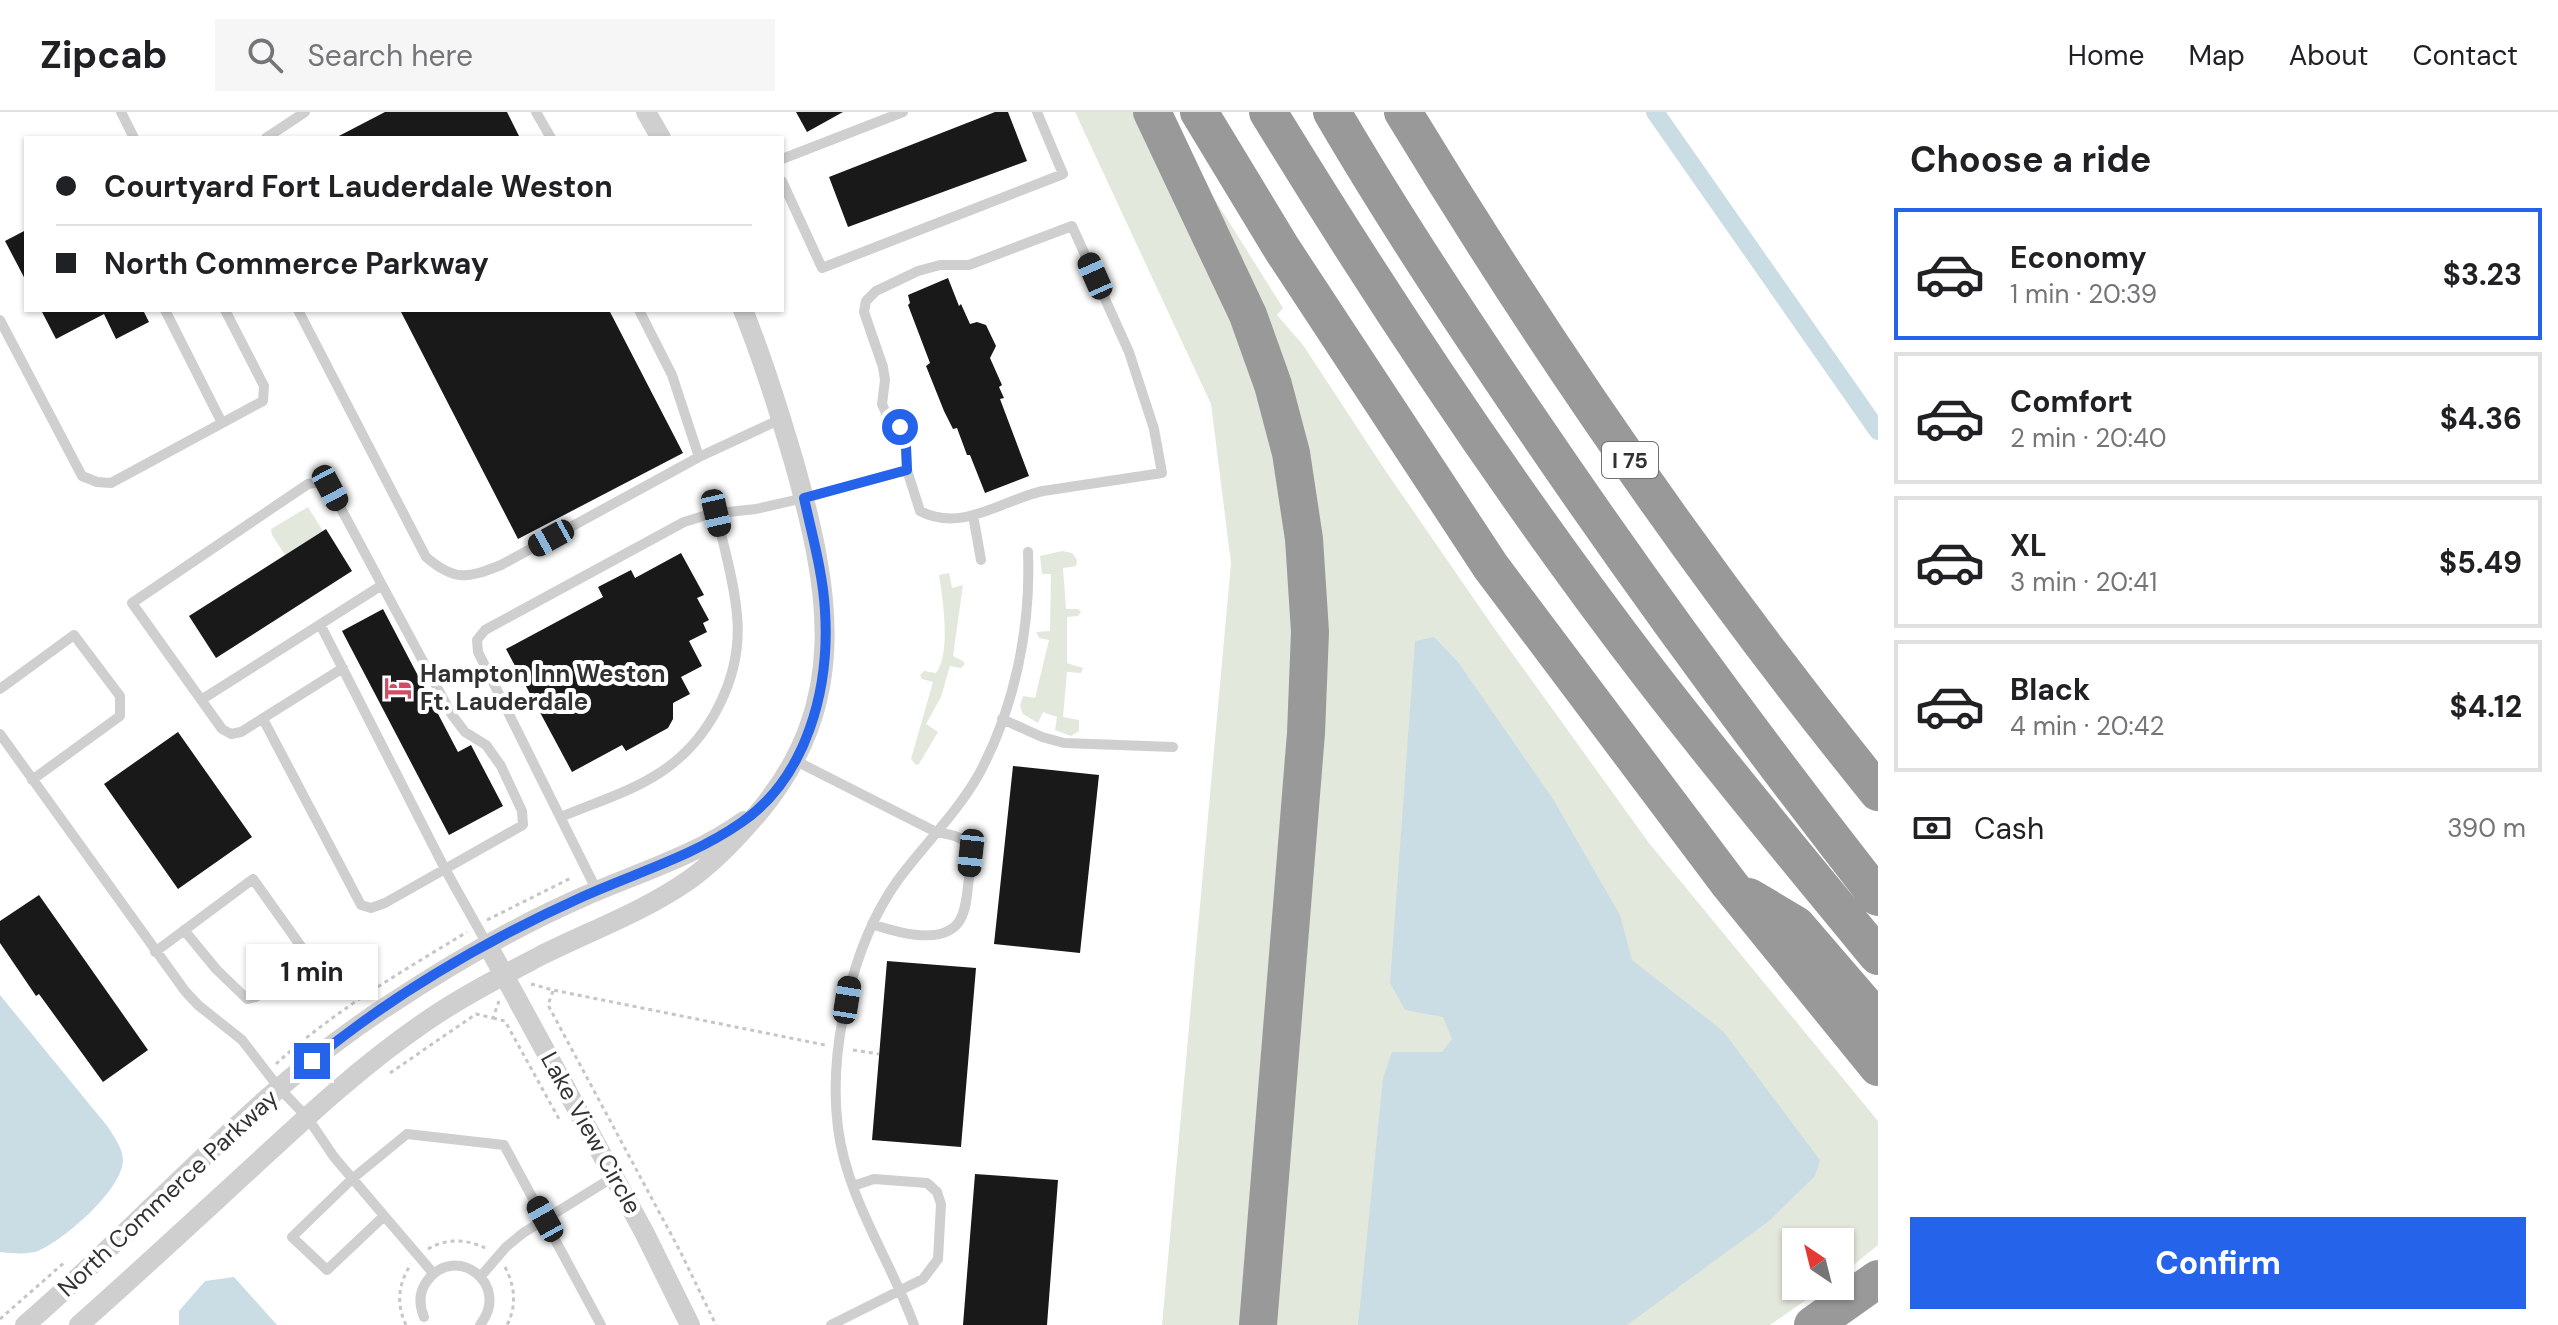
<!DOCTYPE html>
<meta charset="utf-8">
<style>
:root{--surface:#fff;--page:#f6f6f6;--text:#202124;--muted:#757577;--line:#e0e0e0;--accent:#2563eb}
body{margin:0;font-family:"DM Sans",sans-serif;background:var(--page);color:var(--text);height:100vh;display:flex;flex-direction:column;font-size:30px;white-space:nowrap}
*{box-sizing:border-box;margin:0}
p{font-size:26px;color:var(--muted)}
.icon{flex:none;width:44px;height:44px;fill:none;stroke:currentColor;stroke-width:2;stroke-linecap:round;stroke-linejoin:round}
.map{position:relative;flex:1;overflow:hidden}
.details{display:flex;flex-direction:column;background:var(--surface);width:680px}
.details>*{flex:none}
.guide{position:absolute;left:24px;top:24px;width:760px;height:176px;border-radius:0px;box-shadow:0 2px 6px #0004;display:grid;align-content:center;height:176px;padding:0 32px;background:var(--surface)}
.needle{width:52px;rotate:325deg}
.controls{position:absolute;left:1782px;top:1116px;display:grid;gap:16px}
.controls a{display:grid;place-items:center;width:72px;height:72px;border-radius:0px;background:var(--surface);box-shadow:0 2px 6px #0004;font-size:40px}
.end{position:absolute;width:36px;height:36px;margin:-18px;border:10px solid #2563eb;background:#fff;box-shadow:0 0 0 4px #fff}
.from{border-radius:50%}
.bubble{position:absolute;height:56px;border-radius:0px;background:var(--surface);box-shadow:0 2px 6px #0004;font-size:26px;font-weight:700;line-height:56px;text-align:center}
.car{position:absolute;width:24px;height:48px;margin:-24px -12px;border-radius:10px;box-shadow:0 0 6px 2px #0007;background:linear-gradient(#222 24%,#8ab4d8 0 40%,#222 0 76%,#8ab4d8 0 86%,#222 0)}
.guide b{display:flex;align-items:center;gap:28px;height:76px;font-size:30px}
.guide b+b{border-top:2px solid var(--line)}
.guide i{width:20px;height:20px;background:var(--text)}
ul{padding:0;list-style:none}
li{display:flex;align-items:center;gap:24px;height:132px;margin:0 16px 12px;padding:0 16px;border:4px solid var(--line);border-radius:0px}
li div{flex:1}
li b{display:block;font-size:30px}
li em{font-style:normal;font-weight:700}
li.selected{border-color:var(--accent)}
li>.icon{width:72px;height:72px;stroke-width:1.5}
h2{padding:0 32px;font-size:36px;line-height:96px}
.pay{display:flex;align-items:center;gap:20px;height:88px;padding:0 32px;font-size:30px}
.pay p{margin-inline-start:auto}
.primary-button{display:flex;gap:16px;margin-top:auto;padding:16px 32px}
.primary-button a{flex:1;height:92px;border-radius:0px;background:var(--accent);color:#fff;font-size:32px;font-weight:700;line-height:92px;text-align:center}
header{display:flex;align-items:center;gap:48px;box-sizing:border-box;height:112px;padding:0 40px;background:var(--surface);border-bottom:2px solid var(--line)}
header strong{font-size:38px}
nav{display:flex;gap:44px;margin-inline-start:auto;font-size:28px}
.search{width:560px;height:72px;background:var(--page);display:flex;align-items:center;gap:20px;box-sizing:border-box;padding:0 28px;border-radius:0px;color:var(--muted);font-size:30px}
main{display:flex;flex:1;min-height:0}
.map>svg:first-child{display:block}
.green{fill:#e3e8dd}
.water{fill:#cadde4}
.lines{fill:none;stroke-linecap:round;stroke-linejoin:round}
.canal{stroke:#cadde4;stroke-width:18}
.building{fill:#191919}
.path{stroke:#c6c6c6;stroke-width:3;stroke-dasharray:4 4;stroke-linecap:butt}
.service{stroke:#cfcfcf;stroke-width:10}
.minor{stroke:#cfcfcf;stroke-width:20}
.motorway{stroke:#999;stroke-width:38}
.route{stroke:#2563eb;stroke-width:10}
.labels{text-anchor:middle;stroke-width:8;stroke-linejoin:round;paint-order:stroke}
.shield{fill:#fff;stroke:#707070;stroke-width:2}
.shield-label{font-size:22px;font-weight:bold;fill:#323232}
.poi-label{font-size:24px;font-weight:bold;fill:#323232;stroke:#fff;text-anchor:start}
.street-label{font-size:24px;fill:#323232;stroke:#fff}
</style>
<header>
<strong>Zipcab</strong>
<div class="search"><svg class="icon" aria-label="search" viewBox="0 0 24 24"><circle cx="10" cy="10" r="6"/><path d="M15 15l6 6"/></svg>Search here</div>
<nav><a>Home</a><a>Map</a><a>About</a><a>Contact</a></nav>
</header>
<main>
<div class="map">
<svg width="1878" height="1213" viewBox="0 0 1878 1213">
<rect width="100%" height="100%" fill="#fff"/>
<path class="green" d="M1075,0H1139L1266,274L1300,503L1243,1213H1162L1231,451L1211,292Z
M1207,75L1283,196L1277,203L1303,233L1385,358L1494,516L1649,731L1878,1009V1133L1840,1164V1130H1796V1174H1826L1770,1213H1274L1313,441Z
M308,395L323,419L285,443L272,423L271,417Z
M1062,439L1072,441L1077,448L1076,454L1063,456L1066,497H1078L1081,500L1078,504L1067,505V551L1083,556L1081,561L1067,560L1063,605L1079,608V619L1071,624L1055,618L1057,605L1043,600L1038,611L1023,602L1020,594L1023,584L1035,586L1049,528L1039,526L1036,520L1050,519L1051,462H1042L1040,444Z
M949,461L952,476L963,473L953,544L963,549L965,552L961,556L950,554L941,585L926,612L938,620L919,652L916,653L911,647L933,570L922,567L920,563L924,559L936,561C951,541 943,488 939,463Z"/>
<path class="water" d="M1434,525L1458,550L1553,687L1620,803L1632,848L1723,919L1820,1048L1815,1064L1769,1109L1627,1213H1358L1383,966L1392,940H1442L1452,927L1443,905L1405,898L1390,871L1415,529Z
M0,883L108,1015C114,1025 123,1036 123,1049C121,1079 64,1128 38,1139C26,1143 12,1141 0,1140Z
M234,1165L277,1213H179V1199L205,1169Z"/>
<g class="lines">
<path class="canal" d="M1655,0L1878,319"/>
</g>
<path class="building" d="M385,0H507L520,26H335Z
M796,0H843L807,20Z
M995,0H1008L1027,49L848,115L829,65Z
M26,118V169L5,129Z
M948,166L959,194L961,192L970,212L977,210L986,213L996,234L990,246L1002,273L999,275L1004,286L1000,287L1029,364L985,381L970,343H967L957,316L953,317L944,299L926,254L930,251L908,193L910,191L908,183Z
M41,198H143L149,210L116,227L104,202L56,227Z
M400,198H609L683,341L518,427Z
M326,417L352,459L216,546L189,504Z
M681,441L704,483L697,486L709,508L703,511L707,520L689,529L702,554L681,565L690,582L673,591V607L668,616L626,639L622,633L572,660L506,537L603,485L598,475L631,458L635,466Z
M383,497L458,640L471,633L503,694L449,723L342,519Z
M178,620L252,725L178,777L104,672Z
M1013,654L1099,663L1080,841L994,832Z
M39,783L148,938L103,970L39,882L36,884L0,831V809Z
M887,849L976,856L961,1035L872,1028Z
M975,1062L1058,1068L1047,1213H963Z"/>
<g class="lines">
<path class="path" d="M487,808L571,766
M531,872L553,878L825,933
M553,879L548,893L680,1139L716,1213
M493,906L505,909L559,1007
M853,938L879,942
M276,952C332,900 401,860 467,820
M390,961L476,902L493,906L499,889
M428,1137C446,1126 467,1127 485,1136
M505,1155C515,1174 517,1194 507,1213
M0,1207L66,1149
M406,1213C396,1192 398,1172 411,1152"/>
<path class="service" d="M121,0L134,26
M536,0L551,26
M266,26L305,0
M782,47L903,0
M782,69L822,156L1063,62L1037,0
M165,198L222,311
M298,198L426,445C455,470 468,466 501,453L699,345L781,307
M639,198L672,263L699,345
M0,208L82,364L97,370L111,371L263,289L264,274L225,198
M973,403L981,448
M321,514L445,757L487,832
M0,577L74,523L120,584V604L32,668
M201,588L382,473L330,376L320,370L308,372L132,491L222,617L231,622L241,620L343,556
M263,607L361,793L371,796L385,791L523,713L522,699L501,654L486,633L465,620L452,603L382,473
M1002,607L1042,625L1064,631L1173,635
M0,622L185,879L198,893L242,928L279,976L307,1005L334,1045L433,1161
M796,649L936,720C945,722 959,723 965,730C975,739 970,754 969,766C967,780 967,796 960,808C944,835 895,820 872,812
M561,705C594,691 631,680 661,660C711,627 743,563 737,503C734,469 724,435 716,401
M597,779L478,540L477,528L485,518L684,410L710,402L756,397L804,386L907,358L920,399C962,421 1002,388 1043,379L1162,361L1154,317L1129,240L1072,114L969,153H940L918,159L876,179L866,189L864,200L883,255L885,268L882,292L886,301L900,315L906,335L907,358
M155,840L253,767L310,847L256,885L247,887L216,857L184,818
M383,1105L327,1158L292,1125L352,1067L407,1022L504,1033L601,1213
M481,1164L506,1135L523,1121L615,1064
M424,1205C419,1193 419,1180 427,1169C455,1130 512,1172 480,1213
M831,1213L923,1167L938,1147L941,1092L937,1080L927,1071L874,1067L853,1074
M914,1213C890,1147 847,1087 838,1016C828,938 852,832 898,768C924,733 957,701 979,662C1015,595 1031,515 1028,440"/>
<path class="minor" d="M646,0L661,26
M487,832L644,1120L690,1213
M25,1213C148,1108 252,981 389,893C451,852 516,814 585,784C638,761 697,743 744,709
M79,1213C140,1159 199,1104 259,1049C312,1000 365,951 425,910C461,885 502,864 540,844C590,819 643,800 689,768C716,749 738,725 759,700C851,590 830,478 794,350C779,299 763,247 743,198"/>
<path class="motorway" d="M1152,0L1248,203L1273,273L1291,341L1304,427L1310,520L1306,621L1258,1213
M1199,0L1282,137L1491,455L1730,773L1878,955
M1268,0C1386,193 1512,382 1649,561C1723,657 1801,751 1878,844
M1332,0C1393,105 1460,206 1528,306C1639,470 1756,629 1878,785
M1403,0C1546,236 1704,465 1878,680
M1749,785L1796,813L1878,908
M1813,1213L1878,1167"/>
</g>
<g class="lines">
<path class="route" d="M312,949C393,882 487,828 582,785C635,761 694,744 742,710C807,665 830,576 825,499C823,461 812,423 804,386L907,358L906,335L900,315"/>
</g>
<defs>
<g id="hotel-bare" transform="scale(2.16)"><path d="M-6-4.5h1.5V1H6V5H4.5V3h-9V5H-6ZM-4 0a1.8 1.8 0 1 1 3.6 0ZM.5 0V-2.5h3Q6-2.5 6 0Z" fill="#d04d64" stroke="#fff" stroke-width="2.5" paint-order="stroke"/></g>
</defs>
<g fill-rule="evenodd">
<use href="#hotel-bare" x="398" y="576"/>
</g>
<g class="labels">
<rect class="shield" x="1602" y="330" width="56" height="36" rx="6"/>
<g class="shield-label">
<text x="1630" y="356">I 75</text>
</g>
<g class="poi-label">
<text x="420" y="570">Hampton Inn Weston<tspan x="420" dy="28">Ft. Lauderdale</tspan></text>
</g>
<g class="street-label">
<text transform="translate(591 1021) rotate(61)" y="8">Lake View Circle</text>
<text transform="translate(168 1081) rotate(-43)" y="8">North Commerce Parkway</text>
</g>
</g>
</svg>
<div class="controls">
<a><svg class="needle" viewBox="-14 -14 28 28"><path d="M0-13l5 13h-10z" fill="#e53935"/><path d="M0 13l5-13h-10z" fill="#757577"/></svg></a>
</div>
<i class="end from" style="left:900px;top:315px"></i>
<i class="end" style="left:312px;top:949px"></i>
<div class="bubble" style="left:246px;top:832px;width:132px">1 min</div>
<i class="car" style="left:1095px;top:164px;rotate:336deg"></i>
<i class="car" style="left:330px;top:376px;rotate:152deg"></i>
<i class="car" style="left:716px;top:401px;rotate:167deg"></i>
<i class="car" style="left:551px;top:426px;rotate:241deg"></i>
<i class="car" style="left:971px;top:741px;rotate:186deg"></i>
<i class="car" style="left:847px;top:888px;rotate:9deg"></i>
<i class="car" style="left:545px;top:1107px;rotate:331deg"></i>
<div class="guide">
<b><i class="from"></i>Courtyard Fort Lauderdale Weston</b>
<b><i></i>North Commerce Parkway</b>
</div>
</div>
<section class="details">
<h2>Choose a ride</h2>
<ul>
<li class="selected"><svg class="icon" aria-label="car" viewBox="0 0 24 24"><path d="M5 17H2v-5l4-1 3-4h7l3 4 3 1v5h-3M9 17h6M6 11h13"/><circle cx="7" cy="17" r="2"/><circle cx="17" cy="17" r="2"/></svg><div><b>Economy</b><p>1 min · 20:39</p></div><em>$3.23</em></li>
<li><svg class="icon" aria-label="car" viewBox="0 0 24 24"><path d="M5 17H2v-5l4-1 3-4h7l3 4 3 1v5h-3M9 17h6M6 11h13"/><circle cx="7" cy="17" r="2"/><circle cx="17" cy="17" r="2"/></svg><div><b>Comfort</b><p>2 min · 20:40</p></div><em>$4.36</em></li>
<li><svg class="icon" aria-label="car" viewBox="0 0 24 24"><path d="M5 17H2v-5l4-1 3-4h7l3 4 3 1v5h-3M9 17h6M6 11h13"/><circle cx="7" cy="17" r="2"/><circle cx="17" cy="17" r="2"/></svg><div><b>XL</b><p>3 min · 20:41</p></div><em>$5.49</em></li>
<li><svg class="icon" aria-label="car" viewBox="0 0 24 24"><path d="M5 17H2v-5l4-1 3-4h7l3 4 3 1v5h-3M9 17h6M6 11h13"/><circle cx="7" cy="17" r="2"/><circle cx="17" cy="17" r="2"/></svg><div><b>Black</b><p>4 min · 20:42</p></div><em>$4.12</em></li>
</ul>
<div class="pay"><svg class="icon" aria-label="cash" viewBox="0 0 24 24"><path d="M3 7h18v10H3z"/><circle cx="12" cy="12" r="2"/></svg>Cash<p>390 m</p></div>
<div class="primary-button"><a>Confirm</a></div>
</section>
</main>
